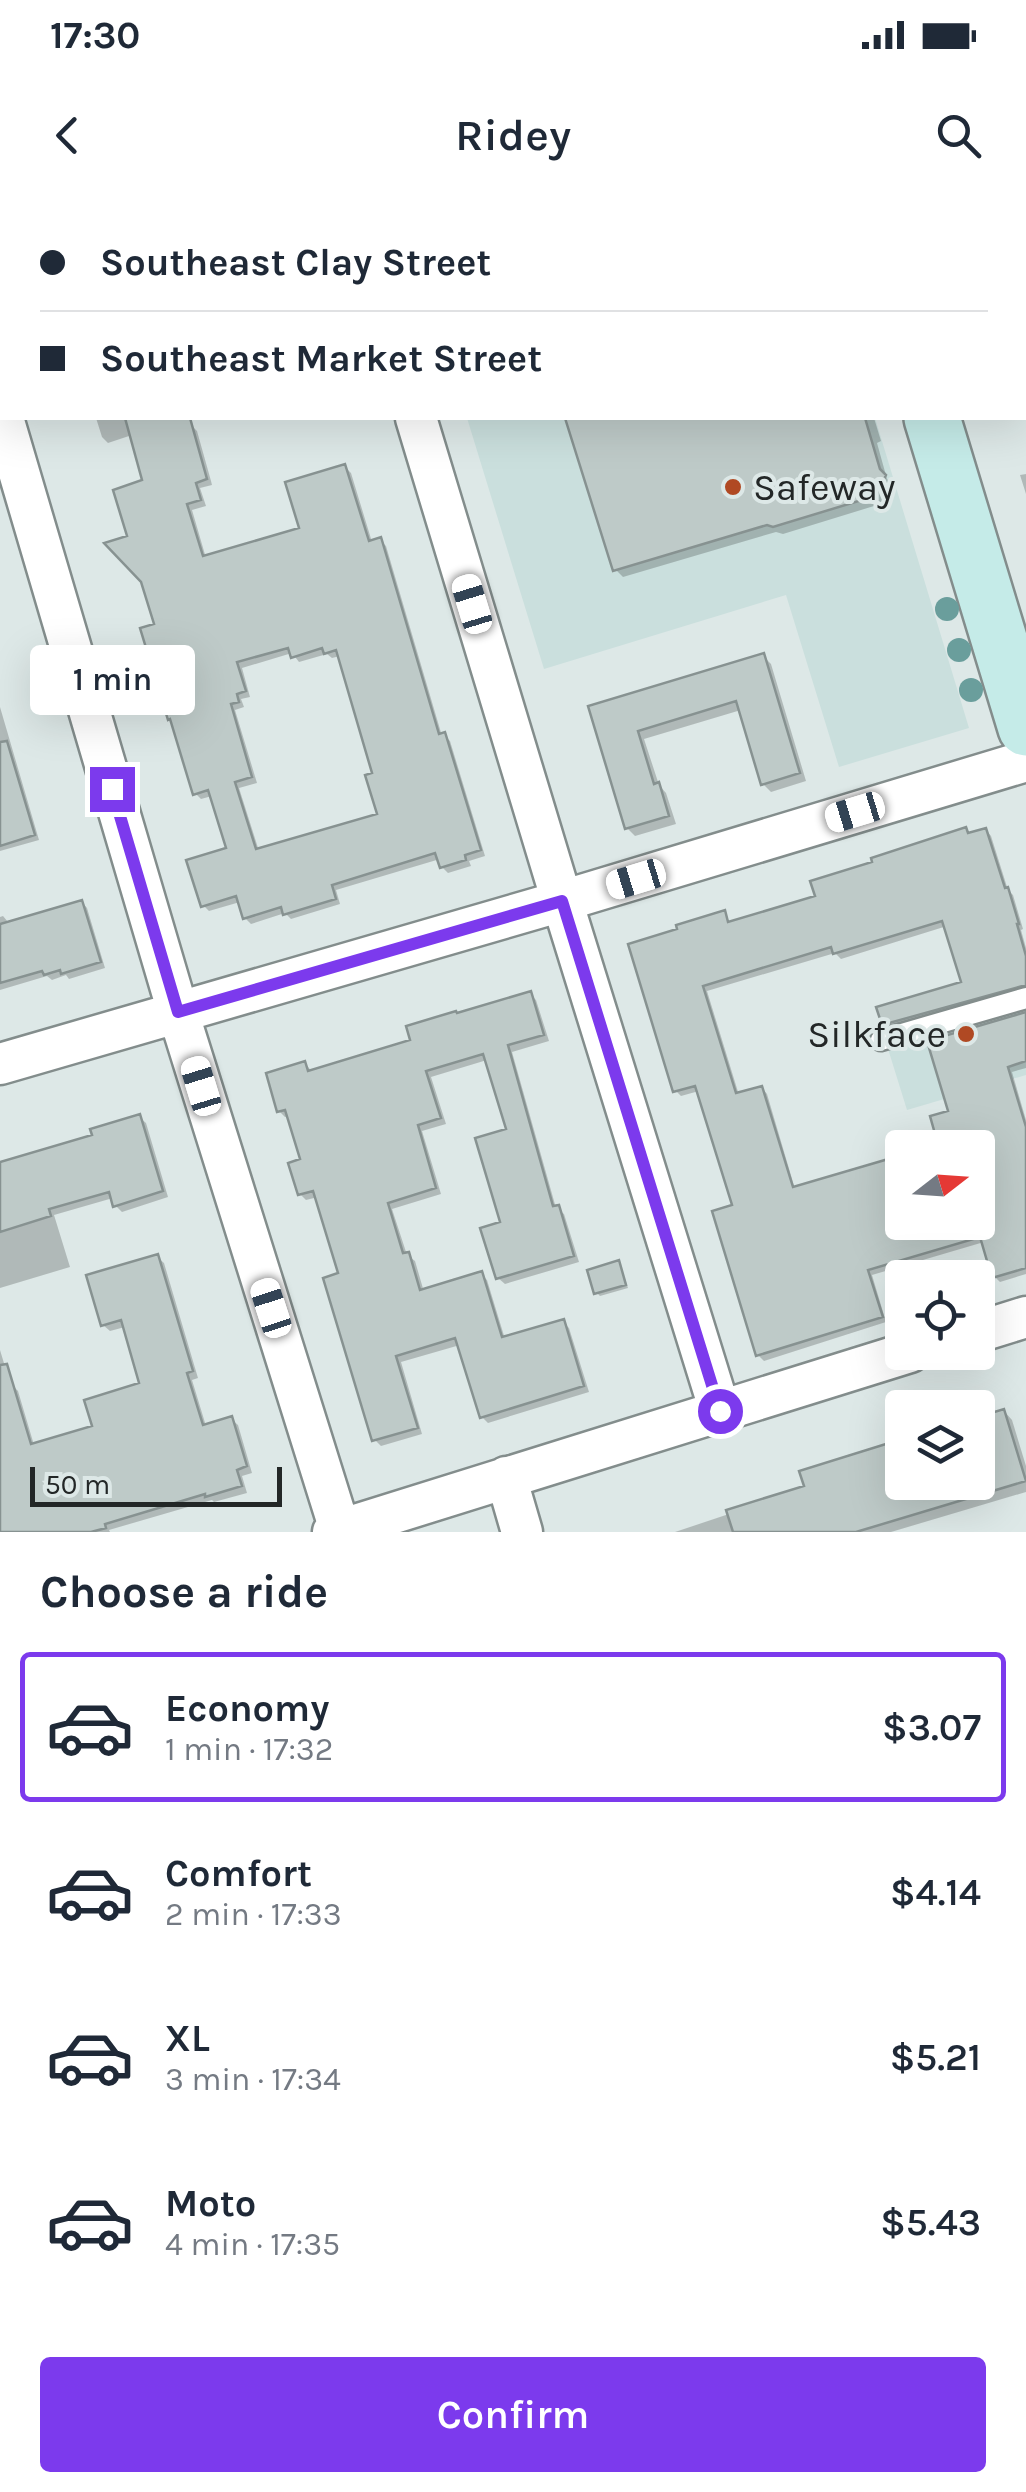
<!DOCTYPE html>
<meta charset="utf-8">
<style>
:root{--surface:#fff;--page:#f2f2f3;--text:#1f2937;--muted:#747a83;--line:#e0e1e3;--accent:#7c3aed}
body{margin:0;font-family:Karla,sans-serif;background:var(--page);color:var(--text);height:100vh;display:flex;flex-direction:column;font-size:38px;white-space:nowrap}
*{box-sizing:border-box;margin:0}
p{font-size:32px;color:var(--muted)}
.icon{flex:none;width:55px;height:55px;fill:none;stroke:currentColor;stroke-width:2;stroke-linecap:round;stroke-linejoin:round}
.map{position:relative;height:1332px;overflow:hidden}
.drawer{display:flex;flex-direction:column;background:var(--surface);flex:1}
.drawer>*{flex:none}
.top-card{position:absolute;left:0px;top:0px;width:1028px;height:220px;box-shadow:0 10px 40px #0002;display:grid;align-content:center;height:220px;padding:0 40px;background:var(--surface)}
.needle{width:65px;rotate:73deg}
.fabs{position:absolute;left:885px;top:930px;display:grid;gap:20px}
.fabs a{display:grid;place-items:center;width:110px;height:110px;border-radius:10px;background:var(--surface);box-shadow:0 10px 40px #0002;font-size:50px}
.scale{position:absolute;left:30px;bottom:25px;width:252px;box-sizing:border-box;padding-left:10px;border:5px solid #232727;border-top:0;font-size:28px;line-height:35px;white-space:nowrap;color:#232727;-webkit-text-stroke:8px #dde8e7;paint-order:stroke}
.end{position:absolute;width:45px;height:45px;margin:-22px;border:12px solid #7c3aed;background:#fff;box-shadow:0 0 0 5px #fff}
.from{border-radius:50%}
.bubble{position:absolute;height:70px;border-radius:10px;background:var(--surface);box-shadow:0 10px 40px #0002;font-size:32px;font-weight:600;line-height:70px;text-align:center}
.car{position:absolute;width:30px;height:60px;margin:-30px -15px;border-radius:12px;box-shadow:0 0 8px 2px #0007;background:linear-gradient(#fff 24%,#345 0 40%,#fff 0 76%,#345 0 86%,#fff 0)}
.top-card b{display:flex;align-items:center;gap:35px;height:95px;font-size:38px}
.top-card b+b{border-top:2px solid var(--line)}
.top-card i{width:25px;height:25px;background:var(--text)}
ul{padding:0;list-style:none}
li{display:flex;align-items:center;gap:30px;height:150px;margin:0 20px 15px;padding:0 20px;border:5px solid transparent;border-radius:10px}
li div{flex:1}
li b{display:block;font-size:38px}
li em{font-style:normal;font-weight:600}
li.current{border-color:var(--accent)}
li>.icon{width:90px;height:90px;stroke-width:1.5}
h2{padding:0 40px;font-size:45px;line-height:120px}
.action{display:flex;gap:20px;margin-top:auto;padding:20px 40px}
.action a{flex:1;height:115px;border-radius:10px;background:var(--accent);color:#fff;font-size:40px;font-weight:600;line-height:115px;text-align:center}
.status{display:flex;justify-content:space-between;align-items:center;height:70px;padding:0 50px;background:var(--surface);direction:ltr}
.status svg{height:28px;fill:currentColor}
header{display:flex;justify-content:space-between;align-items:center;height:130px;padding:0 40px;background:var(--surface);font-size:45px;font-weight:600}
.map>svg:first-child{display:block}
.built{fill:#cadfdd}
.shadow{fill:#0003;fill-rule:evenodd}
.building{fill:#becac8;stroke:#879291;stroke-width:2.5;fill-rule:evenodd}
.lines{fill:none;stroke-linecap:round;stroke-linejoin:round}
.lane-casing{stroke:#838d8c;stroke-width:25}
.street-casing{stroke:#838d8c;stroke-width:45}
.secondary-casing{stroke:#838d8c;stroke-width:60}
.lane{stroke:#fff;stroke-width:20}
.street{stroke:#fff;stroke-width:40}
.secondary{stroke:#c5ebe8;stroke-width:55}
.tree{fill:#6a9e9c}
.route{stroke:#7c3aed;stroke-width:12}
.poi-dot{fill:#b04923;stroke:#dde8e7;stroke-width:4}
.labels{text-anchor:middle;stroke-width:8;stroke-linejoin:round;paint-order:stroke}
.poi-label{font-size:38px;fill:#232727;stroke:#dde8e7;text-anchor:start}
</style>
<div class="status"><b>17:30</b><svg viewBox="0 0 49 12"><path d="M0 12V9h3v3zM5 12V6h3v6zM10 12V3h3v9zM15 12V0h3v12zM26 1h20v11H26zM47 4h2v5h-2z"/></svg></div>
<header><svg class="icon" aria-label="back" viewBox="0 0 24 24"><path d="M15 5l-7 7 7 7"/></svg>Ridey<svg class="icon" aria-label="search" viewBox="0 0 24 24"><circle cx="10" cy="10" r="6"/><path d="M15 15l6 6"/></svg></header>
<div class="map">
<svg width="1026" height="1332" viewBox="0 0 1026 1332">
<rect width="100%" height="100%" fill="#dde8e7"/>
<path class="built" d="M401,0H809L810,2H401Z
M467,218H875L969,528L839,567L786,395L544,469Z
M1026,793V875L907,910L884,836Z"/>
<path class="shadow" d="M500,0H802L803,2H501Z
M935,0H1026V92L1025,2H936Z
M96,218H186L189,226L191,225L197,231L211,281L212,285L200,288L206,306L192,310L206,358L302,329L345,267L351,273L372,342L380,340L386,346L442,536L444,535L450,541L485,656L469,661L471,666L448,673L442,667L440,659L336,690L340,704L291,719L285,713L251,724L245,718L240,702L209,711L203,705L229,649L212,596L201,599L195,593L157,425L130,338L145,282L132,235L108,243L102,237ZM292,453L299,462L327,454L332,458L340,456L375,575L380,616L259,651L239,588L257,583L235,510L244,507L241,499L250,497L242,468Z
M567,218H874L881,241L877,243L887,279L892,285L882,307L874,306L783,334L776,332L623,377L615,369Z
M1026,274V294L1020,275Z
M763,456L771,464L806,581L771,592L763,584L741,510L644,539L659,585L666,593L676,624L635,636L627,628L591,508Z
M0,507L39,640L0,651Z
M965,630L970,635L986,630L991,636L1008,690L1013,695L1023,729L1021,730L1026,748V790L890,830L884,824L964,783L947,726L841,759L835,753L707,791L739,895L762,888L767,894L795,989L902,957V1022H978V948H935L941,946L951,913L1026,815V868L1012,872L1026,920V1074L1000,1082L994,1076L984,1042L872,1075L886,1122L764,1161L758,1155L735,1007L699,891L681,896L676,891L631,745L724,713L731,724L818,698L875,663Z
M82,702L87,708L105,768L69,779L66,775L52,780L47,776L0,790V717L3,716L8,722Z
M530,794L536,800L549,841L512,852L556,1008L564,1014L579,1062L505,1084L498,1078L509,931L487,860L431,877L446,924L422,931L441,994L392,1009L407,1055L415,1061L424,1092L481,1074L487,1080L505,1139L563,1122L569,1128L589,1192L488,1223L482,1217L460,1145L401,1162L422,1234L381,1246L375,1240L342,1074L318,997L306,1000L300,994L303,961L290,916L285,917L279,911L305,863L312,872L413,841L457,816Z
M139,917L146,923L168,997L122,1012L115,1005L113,998L54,1015L70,1067L0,1088V963L95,936Z
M157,1057L164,1063L198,1178L192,1180L206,1226L231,1219L238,1225L252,1273L242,1276L247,1293L214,1302L212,1300L109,1330L110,1332H0V1150L10,1183L18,1191L34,1245L95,1227L142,1184L125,1127L110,1131L103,1125Z
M618,1063L621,1067L628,1088L600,1096L597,1093Z
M1004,1211L1012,1220L1026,1266V1292L891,1332H675L807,1288L802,1272L902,1242V1282H978V1219Z"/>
<path class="building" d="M125,218H190L207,279L196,283L201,300L187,304L203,356L299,328L285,282L345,264L369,341L381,337L439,534L445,532L481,650L465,655L466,660L440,668L435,653L332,685L336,699L283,715L281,707L243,719L236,696L201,707L186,660L226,648L208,590L193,595L170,519L168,520L140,428L154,424L141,382L104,343L127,336L113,290L142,280ZM288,448L291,458L322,448L324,454L336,450L372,573L365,575L377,614L256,649L235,582L252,577L231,504L239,502L237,494L246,491L237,462Z
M565,218H865L880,269L886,275L874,300L865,299L773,327L767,325L613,371Z
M764,453L800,573L761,585L736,501L638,531L654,584L659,582L669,616L625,629L588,506Z
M7,541L35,635L0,646V542Z
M966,627L968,633L986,628L1005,688L1008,687L1019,724H1017L1026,756V785L882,825L876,807L961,782L942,721L833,754L831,747L703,786L736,893L762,886L793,987L902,955V1022H978V948H939L930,916L948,911L927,841L1026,812V861L1008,867L1026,927V1068L992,1078L980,1037L868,1070L883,1117L756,1156L712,1011L732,1005L695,886L673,892L628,744L677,729L676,725L725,710L728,722L815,696L810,681L872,662L871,658Z
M82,700L101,762L61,774L60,770L44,775L42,771L0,783V724Z
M531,791L544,835L508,845L553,1006L559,1005L574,1056L496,1079L480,1028L500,1022L475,938L506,929L483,854L426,871L441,918L418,925L436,988L388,1003L403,1053L409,1052L420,1090L482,1071L502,1137L564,1119L584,1186L480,1218L455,1138L396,1156L418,1228L372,1241L323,1078L338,1073L313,991L298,995L288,963L300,959L285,910L277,912L266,873L305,861L308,871L410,840L406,826L456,811L457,813Z
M140,914L163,991L113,1007L109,992L49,1009L51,1016L0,1032V962L92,935L90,929Z
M158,1054L193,1171L187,1173L203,1225L232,1216L247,1266L237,1270L242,1286L205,1297V1294L105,1324L106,1328L91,1332H0V1165L7,1164L31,1244L92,1226L84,1200L139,1183L121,1120L101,1126L86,1075Z
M619,1060L626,1085L594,1094L587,1070Z
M1004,1209L1026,1281L856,1332H733L726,1310L804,1286L799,1271L902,1239V1282H978V1217Z"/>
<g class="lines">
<g class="lane-casing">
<path id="lane" d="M881,840L1026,798"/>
</g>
<g class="street-casing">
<path id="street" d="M350,0L351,2
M85,2L94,0
M0,28L2,27
M1025,141L1026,140
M3,218L178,812L340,1330
M416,218L562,701L720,1211
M0,864L562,701L1026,561
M978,1132L1026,1117
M506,1277L522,1332
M333,1332L910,1152"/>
</g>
<g class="secondary-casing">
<path id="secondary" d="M868,0V2
M932,218L1026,528"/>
</g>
<use href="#lane" class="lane"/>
<use href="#street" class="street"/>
<use href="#secondary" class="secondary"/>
</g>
<g class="tree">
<circle cx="947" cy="409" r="12"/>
<circle cx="959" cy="450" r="12"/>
<circle cx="971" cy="490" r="12"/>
</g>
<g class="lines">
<path class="route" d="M112,589L178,812L562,701L720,1211"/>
</g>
<g class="poi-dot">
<circle cx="733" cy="287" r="10"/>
<circle cx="966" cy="834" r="10"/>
</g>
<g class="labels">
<g class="poi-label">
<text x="753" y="300">Safeway</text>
<text x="946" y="847" text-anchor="end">Silkface</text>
</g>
</g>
</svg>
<div class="fabs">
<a><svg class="needle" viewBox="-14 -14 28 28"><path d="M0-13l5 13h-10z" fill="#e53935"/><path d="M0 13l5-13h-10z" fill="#747a83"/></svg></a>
<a><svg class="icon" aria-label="locate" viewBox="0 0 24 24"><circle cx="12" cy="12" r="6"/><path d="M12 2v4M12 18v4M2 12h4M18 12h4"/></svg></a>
<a><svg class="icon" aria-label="layers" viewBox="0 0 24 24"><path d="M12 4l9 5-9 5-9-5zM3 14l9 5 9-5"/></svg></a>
</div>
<div class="scale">50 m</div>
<i class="end from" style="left:720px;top:1211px"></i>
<i class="end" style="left:112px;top:589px"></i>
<div class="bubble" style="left:30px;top:445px;width:165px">1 min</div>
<i class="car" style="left:472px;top:404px;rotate:343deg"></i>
<i class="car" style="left:855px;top:612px;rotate:253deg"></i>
<i class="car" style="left:636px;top:679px;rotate:253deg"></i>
<i class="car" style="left:201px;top:886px;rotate:343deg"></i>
<i class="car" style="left:271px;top:1108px;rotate:342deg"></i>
<div class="top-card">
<b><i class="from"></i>Southeast Clay Street</b>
<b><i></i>Southeast Market Street</b>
</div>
</div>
<section class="drawer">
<h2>Choose a ride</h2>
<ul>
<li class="current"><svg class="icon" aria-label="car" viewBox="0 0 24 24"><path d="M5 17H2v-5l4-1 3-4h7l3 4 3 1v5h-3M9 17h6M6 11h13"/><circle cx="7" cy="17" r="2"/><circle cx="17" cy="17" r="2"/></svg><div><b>Economy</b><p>1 min · 17:32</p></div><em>$3.07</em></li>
<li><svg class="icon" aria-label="car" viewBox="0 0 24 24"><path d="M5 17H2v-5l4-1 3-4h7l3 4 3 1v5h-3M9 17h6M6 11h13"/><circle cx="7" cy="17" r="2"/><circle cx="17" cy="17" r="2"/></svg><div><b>Comfort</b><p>2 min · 17:33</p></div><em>$4.14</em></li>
<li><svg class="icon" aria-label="car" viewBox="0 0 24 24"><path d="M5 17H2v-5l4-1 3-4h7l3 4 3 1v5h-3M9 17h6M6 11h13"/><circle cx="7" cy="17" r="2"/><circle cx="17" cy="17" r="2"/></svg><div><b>XL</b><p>3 min · 17:34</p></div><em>$5.21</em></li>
<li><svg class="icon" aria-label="car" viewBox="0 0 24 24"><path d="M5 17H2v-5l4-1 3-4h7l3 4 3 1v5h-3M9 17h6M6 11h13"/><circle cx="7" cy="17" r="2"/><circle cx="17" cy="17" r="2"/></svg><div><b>Moto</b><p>4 min · 17:35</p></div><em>$5.43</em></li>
</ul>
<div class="action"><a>Confirm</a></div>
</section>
